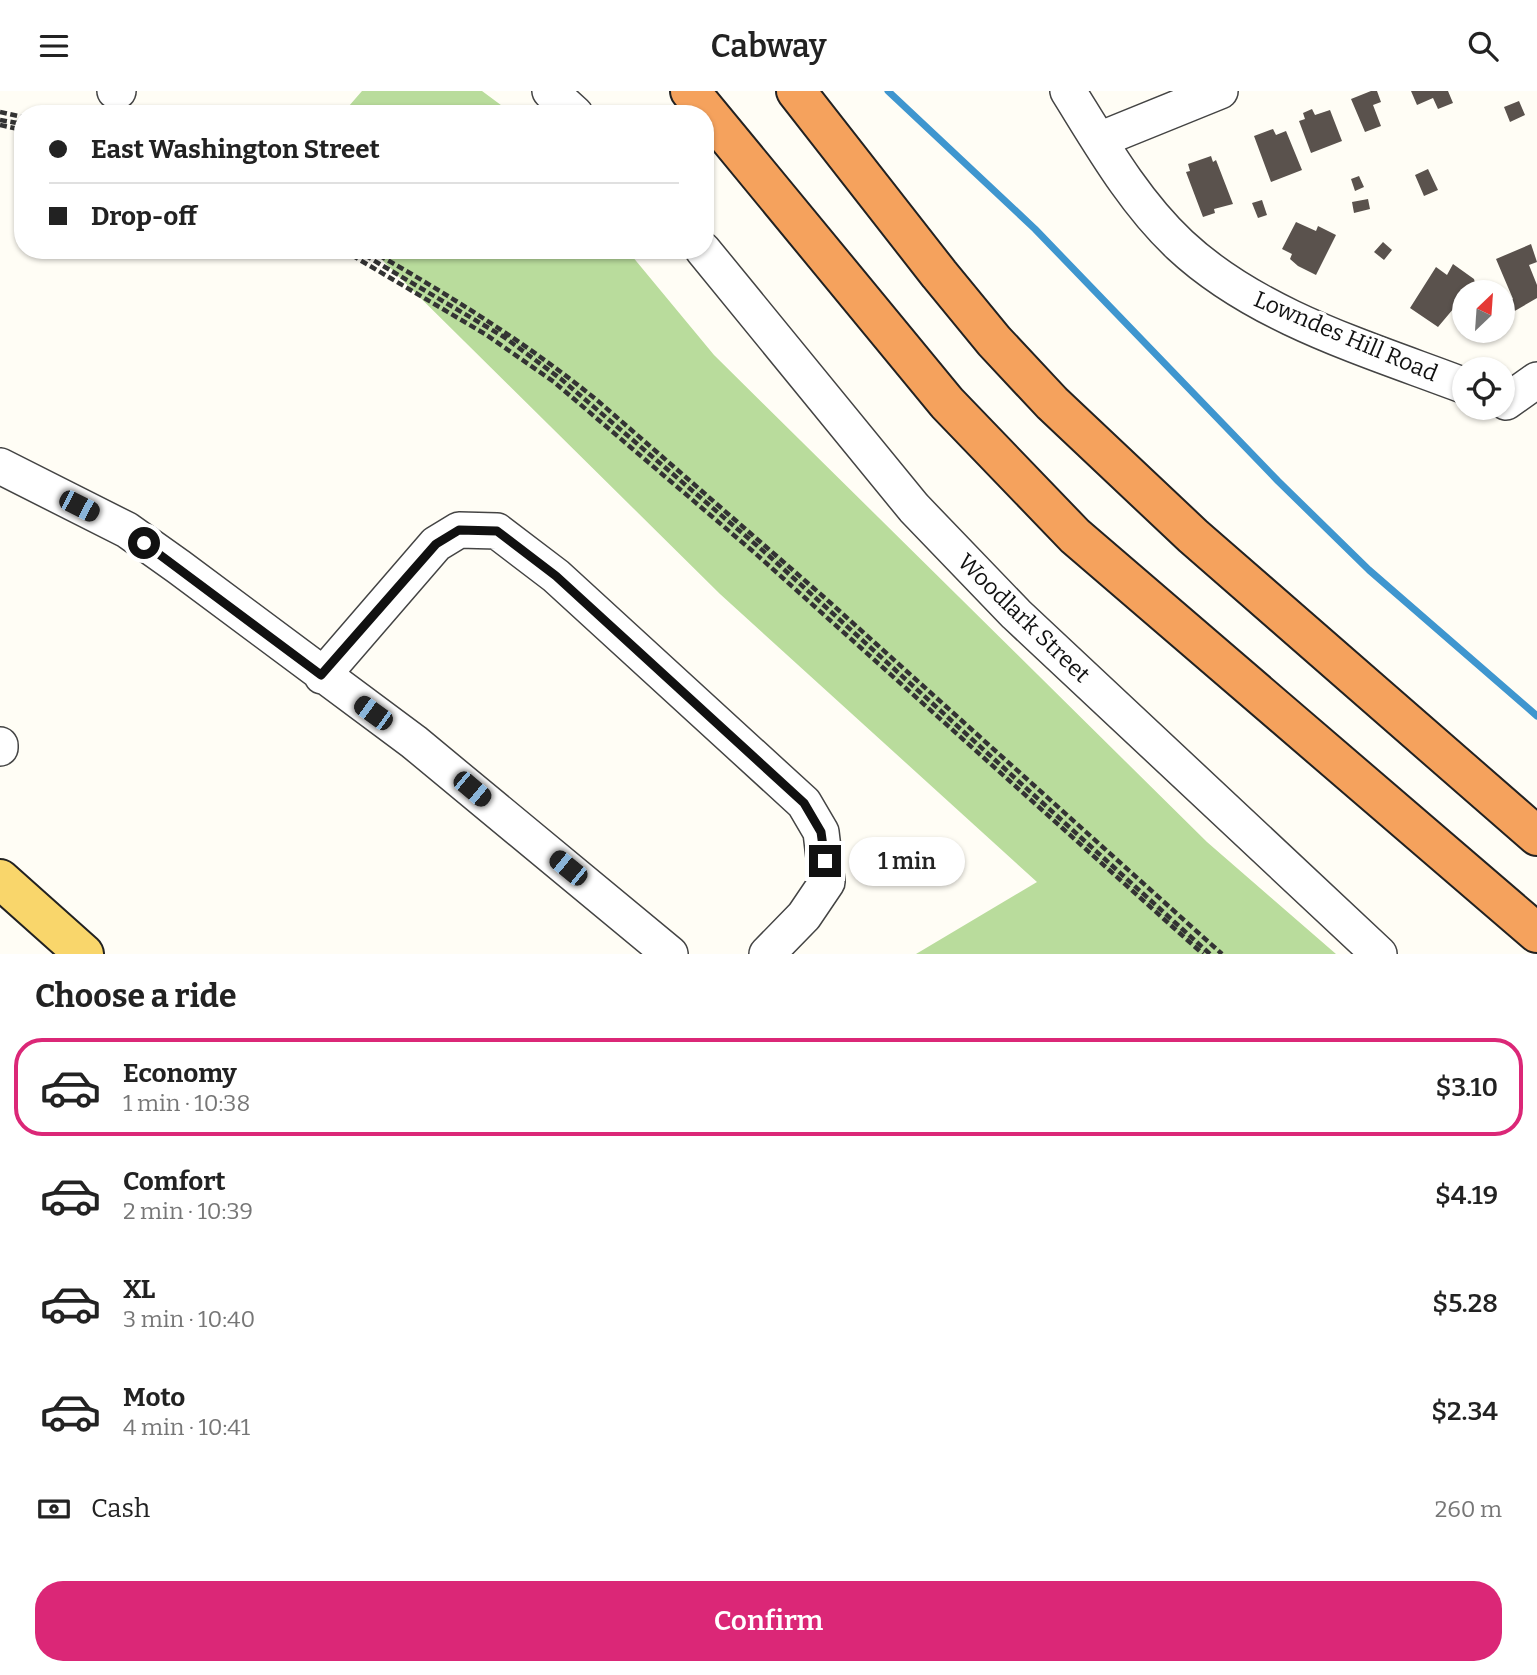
<!DOCTYPE html>
<meta charset="utf-8">
<style>
:root{--surface:#fff;--page:#f6f6f6;--text:#222;--muted:#767676;--line:#e0e0e0;--accent:#db2777}
body{margin:0;font-family:Bitter,serif;background:var(--page);color:var(--text);height:100vh;display:flex;flex-direction:column;font-size:26px;white-space:nowrap}
*{box-sizing:border-box;margin:0}
p{font-size:23px;color:var(--muted)}
.icon{flex:none;width:38px;height:38px;fill:none;stroke:currentColor;stroke-width:2;stroke-linecap:round;stroke-linejoin:round}
.map{position:relative;height:863px;overflow:hidden}
.panel{display:flex;flex-direction:column;background:var(--surface);flex:1}
.panel>*{flex:none}
.guide{position:absolute;left:14px;top:14px;width:700px;height:154px;border-radius:28px;box-shadow:0 2px 5px #0004;display:grid;align-content:center;height:154px;padding:0 35px;background:var(--surface)}
.needle{width:46px;rotate:25deg}
.controls{position:absolute;left:1452px;top:189px;display:grid;gap:14px}
.controls a{display:grid;place-items:center;width:63px;height:63px;border-radius:50%;background:var(--surface);box-shadow:0 2px 5px #0004;font-size:35px}
.end{position:absolute;width:32px;height:32px;margin:-16px;border:9px solid #111;background:#fff;box-shadow:0 0 0 4px #fff}
.from{border-radius:50%}
.bubble{position:absolute;height:49px;border-radius:24px;background:var(--surface);box-shadow:0 2px 5px #0004;font-size:23px;font-weight:600;line-height:49px;text-align:center}
.car{position:absolute;width:21px;height:42px;margin:-21px -10px;border-radius:9px;box-shadow:0 0 5px 2px #0007;background:linear-gradient(#222 24%,#8ab4d8 0 40%,#222 0 76%,#8ab4d8 0 86%,#222 0)}
.guide b{display:flex;align-items:center;gap:24px;height:66px;font-size:26px}
.guide b+b{border-top:2px solid var(--line)}
.guide i{width:18px;height:18px;background:var(--text)}
ul{padding:0;list-style:none}
li{display:flex;align-items:center;gap:21px;height:98px;margin:0 14px 10px;padding:0 21px;border:4px solid transparent;border-radius:28px}
li div{flex:1}
li b{display:block;font-size:26px}
li em{font-style:normal;font-weight:600}
li.active{border-color:var(--accent)}
li>.icon{width:63px;height:63px;stroke-width:1.5}
h2{padding:0 35px;font-size:32px;line-height:84px}
.pay{display:flex;align-items:center;gap:18px;height:77px;padding:0 35px;font-size:26px}
.pay p{margin-inline-start:auto}
.cta{display:flex;gap:14px;margin-top:auto;padding:14px 35px}
.cta a{flex:1;height:80px;border-radius:28px;background:var(--accent);color:#fff;font-size:28px;font-weight:600;line-height:80px;text-align:center}
header{display:flex;justify-content:space-between;align-items:center;height:91px;padding:0 35px;background:var(--surface);font-size:32px;font-weight:600}
.map>svg:first-child{display:block}
.forest{fill:#b9dc9c}
.lines{fill:none;stroke-linecap:round;stroke-linejoin:round}
.stream{stroke:#3f96cf;stroke-width:7}
.building{fill:#5a524d}
.minor-casing{stroke:#444;stroke-width:38}
.major-casing{stroke:#222;stroke-width:42}
.highway-casing{stroke:#222;stroke-width:42}
.path{stroke:#333;stroke-width:4.5;stroke-dasharray:7 3.5;stroke-linecap:butt}
.minor{stroke:#fff;stroke-width:35}
.major{stroke:#f9d66b;stroke-width:38}
.highway{stroke:#f5a25d;stroke-width:38}
.route{stroke:#111;stroke-width:9}
.labels{text-anchor:middle;stroke-width:7;stroke-linejoin:round;paint-order:stroke}
.street-label{font-size:23px;fill:#111;stroke:#fff}
</style>
<header><svg class="icon" aria-label="menu" viewBox="0 0 24 24"><path d="M4 6h16M4 12h16M4 18h16"/></svg>Cabway<svg class="icon" aria-label="search" viewBox="0 0 24 24"><circle cx="10" cy="10" r="6"/><path d="M15 15l6 6"/></svg></header>
<div class="map">
<svg width="1537" height="863" viewBox="0 0 1537 863">
<rect width="100%" height="100%" fill="#fffdf5"/>
<path class="forest" d="M362,0H482L513,23H342Z
M372,159H627L714,264L1207,751L1336,863H916L1037,791L720,503Z"/>
<g class="lines">
<path class="stream" d="M888,0L1035,138L1278,390L1369,479L1537,625"/>
</g>
<path class="building" d="M1371,0H1377L1381,11L1373,14L1381,35L1365,41L1351,8Z
M1411,0H1448L1453,12L1438,18L1433,7L1417,14Z
M1519,10L1525,24L1510,31L1504,16Z
M1312,18L1315,24L1330,19L1342,50L1311,62L1299,30L1305,28L1303,22Z
M1273,38L1276,44L1286,40L1302,79L1271,91L1254,45Z
M1211,65L1213,71L1216,69L1233,113L1214,118L1215,122L1203,126L1186,81L1190,80L1188,73Z
M1428,78L1438,99L1424,105L1415,84Z
M1359,85L1364,96L1355,100L1351,88Z
M1368,108L1370,118L1354,122L1352,111Z
M1262,109L1267,124L1258,127L1252,112Z
M1296,131L1316,140L1318,135L1336,144L1316,184L1298,175L1290,168L1292,163L1282,158Z
M1383,151L1392,159L1384,169L1374,161Z
M1531,153L1537,171L1529,174L1537,194V207L1513,221L1508,210L1513,208L1496,168Z
M1453,173L1474,188L1475,192L1438,236L1410,217L1436,176L1447,184Z"/>
<g class="lines">
<g class="minor-casing">
<path id="minor" d="M115,0H118
M550,0L575,23
M1068,0C1101,53 1134,111 1180,154C1257,226 1368,258 1465,295
M1099,49L1220,0
M703,159L914,417L1016,523L1379,863
M1506,311L1537,289
M0,375L127,439L179,476L414,651L670,863
M322,585L436,453L459,439L497,440L556,485L804,712L821,741L827,791L804,825L767,863
M0,654V657"/>
</g>
<g class="major-casing">
<path id="major" d="M0,788L84,863"/>
</g>
<g class="highway-casing">
<path id="highway" d="M690,0L947,312L1075,445L1537,842
M796,0L939,183L994,250L1052,312L1193,445L1537,745"/>
</g>
<path class="path" d="M0,21L23,26
M0,29L23,33
M0,34L23,39
M343,159L485,243L554,291L756,463L1203,863
M356,159L504,246L561,288L768,464L1210,863
M370,159C449,204 527,252 598,310L825,507L1222,863"/>
<use href="#minor" class="minor"/>
<use href="#major" class="major"/>
<use href="#highway" class="highway"/>
</g>
<g class="lines">
<path class="route" d="M144,452L321,584L436,453L459,439L497,440L556,485L804,712L821,741L825,770"/>
</g>
<g class="labels">
<g class="street-label">
<text transform="translate(1346 245) rotate(23)" y="8">Lowndes Hill Road</text>
<text transform="translate(1024 527) rotate(44)" y="8">Woodlark Street</text>
</g>
</g>
</svg>
<div class="controls">
<a><svg class="needle" viewBox="-14 -14 28 28"><path d="M0-13l5 13h-10z" fill="#e53935"/><path d="M0 13l5-13h-10z" fill="#767676"/></svg></a>
<a><svg class="icon" aria-label="locate" viewBox="0 0 24 24"><circle cx="12" cy="12" r="6"/><path d="M12 2v4M12 18v4M2 12h4M18 12h4"/></svg></a>
</div>
<i class="end from" style="left:144px;top:452px"></i>
<i class="end" style="left:825px;top:770px"></i>
<div class="bubble" style="left:849px;top:746px;width:116px">1 min</div>
<i class="car" style="left:79px;top:415px;rotate:117deg"></i>
<i class="car" style="left:373px;top:622px;rotate:306deg"></i>
<i class="car" style="left:472px;top:698px;rotate:130deg"></i>
<i class="car" style="left:568px;top:777px;rotate:309deg"></i>
<div class="guide">
<b><i class="from"></i>East Washington Street</b>
<b><i></i>Drop-off</b>
</div>
</div>
<section class="panel">
<h2>Choose a ride</h2>
<ul>
<li class="active"><svg class="icon" aria-label="car" viewBox="0 0 24 24"><path d="M5 17H2v-5l4-1 3-4h7l3 4 3 1v5h-3M9 17h6M6 11h13"/><circle cx="7" cy="17" r="2"/><circle cx="17" cy="17" r="2"/></svg><div><b>Economy</b><p>1 min · 10:38</p></div><em>$3.10</em></li>
<li><svg class="icon" aria-label="car" viewBox="0 0 24 24"><path d="M5 17H2v-5l4-1 3-4h7l3 4 3 1v5h-3M9 17h6M6 11h13"/><circle cx="7" cy="17" r="2"/><circle cx="17" cy="17" r="2"/></svg><div><b>Comfort</b><p>2 min · 10:39</p></div><em>$4.19</em></li>
<li><svg class="icon" aria-label="car" viewBox="0 0 24 24"><path d="M5 17H2v-5l4-1 3-4h7l3 4 3 1v5h-3M9 17h6M6 11h13"/><circle cx="7" cy="17" r="2"/><circle cx="17" cy="17" r="2"/></svg><div><b>XL</b><p>3 min · 10:40</p></div><em>$5.28</em></li>
<li><svg class="icon" aria-label="car" viewBox="0 0 24 24"><path d="M5 17H2v-5l4-1 3-4h7l3 4 3 1v5h-3M9 17h6M6 11h13"/><circle cx="7" cy="17" r="2"/><circle cx="17" cy="17" r="2"/></svg><div><b>Moto</b><p>4 min · 10:41</p></div><em>$2.34</em></li>
</ul>
<div class="pay"><svg class="icon" aria-label="cash" viewBox="0 0 24 24"><path d="M3 7h18v10H3z"/><circle cx="12" cy="12" r="2"/></svg>Cash<p>260 m</p></div>
<div class="cta"><a>Confirm</a></div>
</section>
